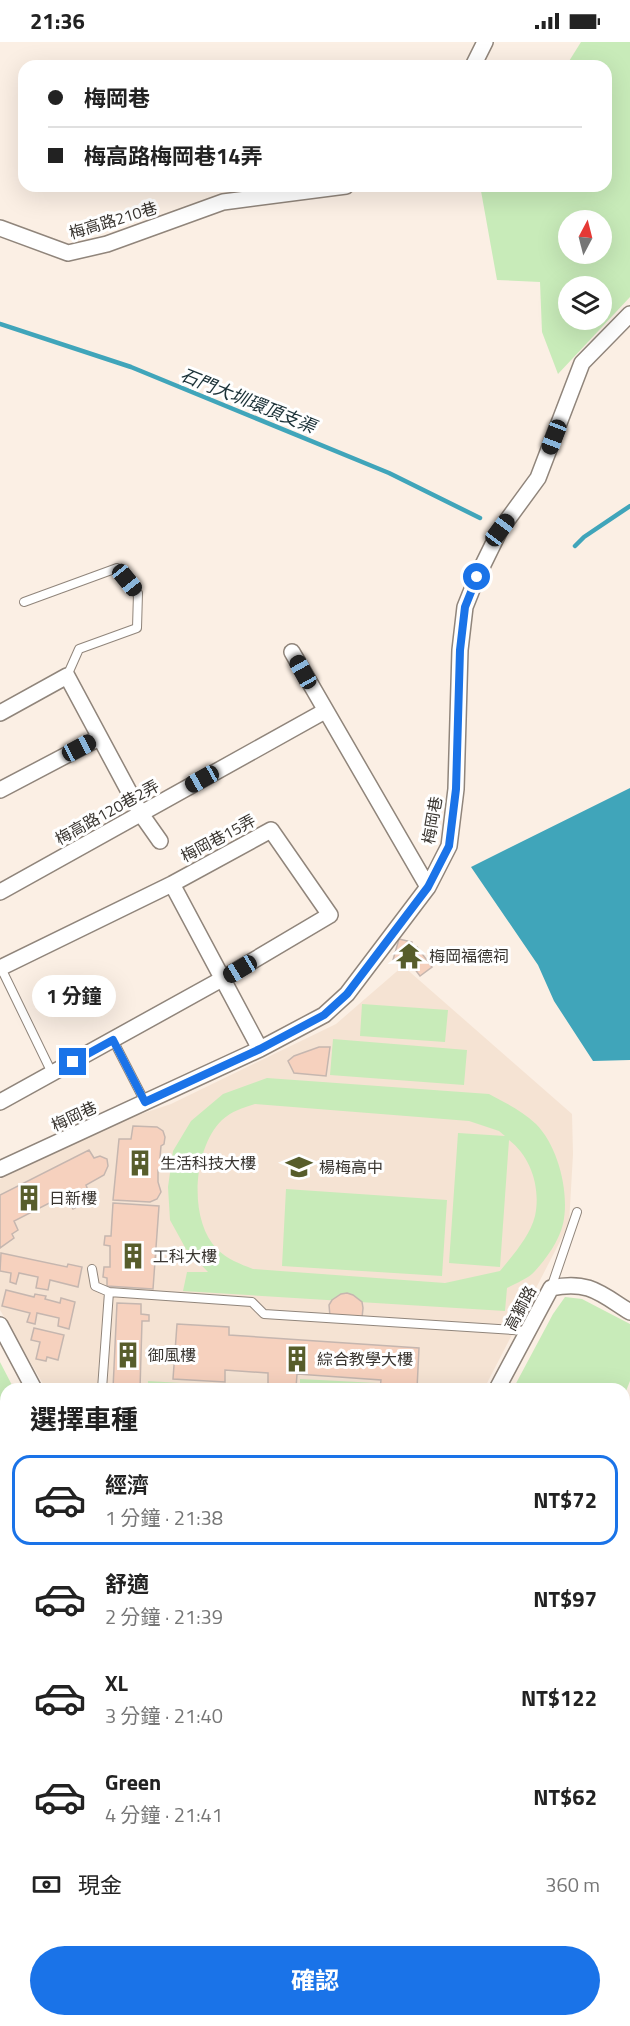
<!DOCTYPE html>
<html lang="zh-TW">
<meta charset="utf-8">
<style>
:root{--surface:#fff;--page:#f6f6f6;--text:#222;--muted:#767676;--line:#e0e0e0;--accent:#1a73e8}
body{margin:0;font-family:"Titillium Web","Noto Sans TC",sans-serif;background:var(--page);color:var(--text);height:100vh;display:flex;flex-direction:column;font-size:22px;white-space:nowrap}
*{box-sizing:border-box;margin:0}
p{font-size:20px;color:var(--muted)}
.icon{flex:none;width:33px;height:33px;fill:none;stroke:currentColor;stroke-width:2;stroke-linecap:round;stroke-linejoin:round}
.map{position:relative;flex:1;overflow:hidden}
.side{position:absolute;left:0px;top:1341px;width:630px;height:644px;display:flex;flex-direction:column;background:var(--surface);border-radius:18px 18px 0 0;box-shadow:0 6px 24px #0002}
.side>*{flex:none}
.hud{position:absolute;left:18px;top:18px;width:594px;height:132px;border-radius:18px;box-shadow:0 6px 24px #0002;display:grid;align-content:center;height:132px;padding:0 30px;background:var(--surface)}
.needle{width:39px;rotate:7deg}
.buttons{position:absolute;left:558px;top:168px;display:grid;gap:12px}
.buttons a{display:grid;place-items:center;width:54px;height:54px;border-radius:50%;background:var(--surface);box-shadow:0 6px 24px #0002;font-size:30px}
.end{position:absolute;width:27px;height:27px;margin:-14px;border:8px solid #1a73e8;background:#fff;box-shadow:0 0 0 3px #fff}
.from{border-radius:50%}
.bubble{position:absolute;height:42px;border-radius:21px;background:var(--surface);box-shadow:0 6px 24px #0002;font-size:20px;font-weight:700;line-height:42px;text-align:center}
.car{position:absolute;width:18px;height:36px;margin:-18px -9px;border-radius:8px;box-shadow:0 0 4px 2px #0007;background:linear-gradient(#222 24%,#8ab4d8 0 40%,#222 0 76%,#8ab4d8 0 86%,#222 0)}
.hud b{display:flex;align-items:center;gap:21px;height:57px;font-size:22px}
.hud b+b{border-top:2px solid var(--line)}
.hud i{width:15px;height:15px;background:var(--text)}
ul{padding:0;list-style:none}
li{display:flex;align-items:center;gap:18px;height:90px;margin:0 12px 9px;padding:0 18px;border:3px solid transparent;border-radius:18px}
li div{flex:1}
li b{display:block;font-size:22px}
li em{font-style:normal;font-weight:700}
li.active{border-color:var(--accent)}
li>.icon{width:54px;height:54px;stroke-width:1.5}
h2{padding:0 30px;font-size:27px;line-height:72px}
.pay{display:flex;align-items:center;gap:15px;height:66px;padding:0 30px;font-size:22px}
.pay p{margin-inline-start:auto}
.primary-button{display:flex;gap:12px;margin-top:auto;padding:12px 30px}
.primary-button a{flex:1;height:69px;border-radius:36px;background:var(--accent);color:#fff;font-size:24px;font-weight:700;line-height:69px;text-align:center}
.status{display:flex;justify-content:space-between;align-items:center;height:42px;padding:0 30px;background:var(--surface);direction:ltr}
.status svg{height:16px;fill:currentColor}
.map>svg:first-child{display:block}
.built{fill:#f5e3d3}
.green{fill:#c8ebb9;fill-rule:evenodd}
.water{fill:#40a5ba}
.lines{fill:none;stroke-linecap:round;stroke-linejoin:round}
.stream{stroke:#40a5ba;stroke-width:4.5}
.building{fill:#f6d1be;stroke:#c5b6af;stroke-width:1.5}
.lane-casing{stroke:#90857b;stroke-width:10}
.street-casing{stroke:#90857b;stroke-width:18}
.lane{stroke:#fff;stroke-width:8}
.street{stroke:#fff;stroke-width:15}
.route{stroke:#1a73e8;stroke-width:8}
.labels{text-anchor:middle;stroke-width:6;stroke-linejoin:round;paint-order:stroke}
.street-label{font-size:16px;fill:#393530;stroke:#fff}
.poi-label{font-size:16px;fill:#393530;stroke:#fff;text-anchor:start}
.water-label{font-size:18px;font-style:italic;fill:#1b3137;stroke:#fff}
</style>
<div class="status"><b>21:36</b><svg viewBox="0 0 49 12"><path d="M0 12V9h3v3zM5 12V6h3v6zM10 12V3h3v9zM15 12V0h3v12zM26 1h20v11H26zM47 4h2v5h-2z"/></svg></div>
<div class="map">
<svg width="630" height="1984" viewBox="0 0 630 1984">
<rect width="100%" height="100%" fill="#fbefe4"/>
<path class="built" d="M403,924L572,1072L573,1112L569,1182L484,1347H46L0,1268V1137L132,1075L171,1062L336,982Z"/>
<path class="green" d="M581,0H630V255L558,332L542,290L540,240L497,238L481,149L457,144H606V24H566ZM568,178H602V212H568ZM568,244H602V278H568Z
M362,962L448,968L445,1000L360,994Z
M333,997L467,1008L464,1043L330,1033Z
M267,1036L489,1052C506,1061 522,1069 536,1082C558,1104 570,1151 563,1182C559,1199 546,1217 535,1229C528,1237 516,1241 507,1246L505,1269L183,1249L187,1230H208L186,1207L170,1178L168,1145L173,1109L191,1079L223,1052ZM255,1062L469,1079L499,1089L505,1094L458,1091L449,1221L500,1225L509,1098C531,1115 541,1146 535,1174C530,1194 513,1213 500,1229L445,1241L253,1227C240,1222 227,1217 217,1207C188,1178 193,1106 222,1078C232,1069 242,1066 255,1062Z
M286,1147L447,1158L442,1234L282,1224Z
M565,1255L582,1257L630,1282V1339L624,1354V1347H513L553,1272Z
M0,1320L14,1347H6V1375L0,1372Z
M300,1337L377,1341V1347H300Z
M148,1339L247,1345V1347H148Z
M0,1630L6,1633V1707L0,1711Z
M6,1731V1978H624V1823L630,1825V1984H0V1736Z
M624,1746L630,1747V1783L624,1782Z"/>
<path class="water" d="M630,746V1018L593,1019L554,959L538,923L471,825Z"/>
<g class="lines">
<path class="stream" d="M0,282L131,325L389,431L480,476
M575,504L584,495L630,464"/>
</g>
<path class="building" d="M399,897L412,900L410,910L417,905L432,925L420,934L408,918L407,922L393,918Z
M319,1005H330L326,1034L294,1031L288,1019L294,1014Z
M133,1084L157,1085L163,1089L165,1095L164,1102L161,1104L160,1116L164,1119L165,1124L163,1127L158,1128V1140L161,1150L157,1157L150,1160L113,1158L119,1097H131Z
M89,1108L94,1116L100,1114L107,1117L108,1124L104,1133L86,1143L89,1151L86,1154L88,1159L73,1167L65,1153L14,1179L18,1188L12,1192L14,1196L0,1206V1153Z
M113,1161L159,1164L153,1247L107,1244V1236L103,1235L104,1225H110V1204L104,1203L105,1194H111Z
M1,1211L67,1225L68,1222L82,1225L78,1245L50,1238L48,1248L36,1246L38,1235L19,1231L16,1242L10,1240L11,1231L0,1229Z
M6,1248L34,1255L35,1252L46,1254L45,1257L60,1261L61,1256L75,1260L69,1287L58,1284L59,1276L37,1271L35,1282L27,1280L30,1271L2,1264Z
M347,1251L353,1253L362,1260L363,1266L362,1276L330,1274L329,1263L332,1258L341,1252Z
M117,1261L141,1262V1272L149,1273V1279H142L140,1347H113Z
M177,1282L229,1285V1293L419,1306L417,1347H380L381,1338L297,1332L296,1346L268,1344V1331L225,1328V1340L173,1337Z
M34,1286L64,1293L58,1318L47,1315L46,1319L36,1317L40,1300L31,1298Z
M0,1609H6V1622L0,1623Z
M6,1658V1683L0,1684V1659Z"/>
<g class="lines">
<g class="lane-casing">
<path id="lane" d="M24,560L117,526L138,551L137,586L79,607L67,634
M1,926L52,1031
M113,998L145,1060
M92,1227L95,1244L109,1250L102,1347
M551,1246L577,1170
M109,1250L252,1260L264,1272L528,1289
M624,1384L630,1368
M0,1647L6,1650
M0,1720L6,1714
M624,1731L630,1733
M624,1806L630,1808"/>
</g>
<g class="street-casing">
<path id="street" d="M473,24L485,0
M0,186L68,211L107,202L223,160L346,144
M292,610L428,845
M0,671L67,634L141,772L160,799
M0,748L99,696
M172,842L260,1007
M0,850L325,669
M0,926L172,842L271,788L330,873L222,937L0,1060
M0,1127L260,1007L324,973L347,952L428,845L449,804L456,747L460,608L465,565L477,535L500,488L538,436L582,321L630,272
M0,1283L34,1347
M497,1347L551,1246C588,1238 600,1251 630,1270
M0,1401L6,1405"/>
</g>
<use href="#lane" class="lane"/>
<use href="#street" class="street"/>
</g>
<g class="lines">
<path class="route" d="M73,1020L113,998L145,1060L260,1007L324,973L347,952L428,845L449,804L456,747L460,608L465,565L477,535"/>
</g>
<defs>
<g id="temple-bare" transform="scale(2.07)"><path d="M0-6L5-2H3V0L6.5 2.5H4V6H1.5V3h-3V6H-4V2.5H-6.5L-3 0V-2H-5Z" fill="#575d2b" stroke="#fff" stroke-width="2.5" paint-order="stroke"/></g>
<g id="building-bare" transform="scale(2.07)"><path d="M-4-6H4V6H1V3H-1V6H-4ZM-2.5-4.3h1.7v1.8h-1.7ZM.8-4.3h1.7v1.8H.8ZM-2.5-1h1.7V.8h-1.7ZM.8-1h1.7V.8H.8Z" fill="#575d2b" stroke="#fff" stroke-width="2.5" paint-order="stroke"/></g>
<g id="school-bare" transform="scale(2.07)"><path d="M0-5L7-2L0 1L-7-2ZM-4 1L0 2.5L4 1V4Q0 6-4 4Z" fill="#575d2b" stroke="#fff" stroke-width="2.5" paint-order="stroke"/></g>
</defs>
<g fill-rule="evenodd">
<use href="#temple-bare" x="409" y="914"/>
<use href="#building-bare" x="140" y="1121"/>
<use href="#school-bare" x="299" y="1125"/>
<use href="#building-bare" x="29" y="1156"/>
<use href="#building-bare" x="133" y="1214"/>
<use href="#building-bare" x="128" y="1313"/>
<use href="#building-bare" x="297" y="1317"/>
</g>
<g class="labels">
<g class="street-label">
<text transform="translate(113 178) rotate(-17)" y="6">梅高路210巷</text>
<text transform="translate(107 770) rotate(-29)" y="6">梅高路120巷2弄</text>
<text transform="translate(432 778) rotate(-80)" y="6">梅岡巷</text>
<text transform="translate(218 796) rotate(-28)" y="6">梅岡巷15弄</text>
<text transform="translate(74 1074) rotate(-25)" y="6">梅岡巷</text>
<text transform="translate(520 1266) rotate(-62)" y="6">高獅路</text>
</g>
<g class="poi-label">
<text x="429" y="920">梅岡福德祠</text>
<text x="160" y="1127">生活科技大樓</text>
<text x="319" y="1131">楊梅高中</text>
<text x="49" y="1162">日新樓</text>
<text x="153" y="1220">工科大樓</text>
<text x="148" y="1319">御風樓</text>
<text x="317" y="1323">綜合教學大樓</text>
</g>
<g class="water-label">
<text transform="translate(248 359) rotate(22)" y="6">石門大圳環頂支渠</text>
</g>
</g>
</svg>
<div class="buttons">
<a><svg class="needle" viewBox="-14 -14 28 28"><path d="M0-13l5 13h-10z" fill="#e53935"/><path d="M0 13l5-13h-10z" fill="#767676"/></svg></a>
<a><svg class="icon" aria-label="layers" viewBox="0 0 24 24"><path d="M12 4l9 5-9 5-9-5zM3 14l9 5 9-5"/></svg></a>
</div>
<i class="end from" style="left:477px;top:535px"></i>
<i class="end" style="left:73px;top:1020px"></i>
<div class="bubble" style="left:32px;top:933px;width:84px">1 分鐘</div>
<i class="car" style="left:554px;top:395px;rotate:201deg"></i>
<i class="car" style="left:500px;top:488px;rotate:37deg"></i>
<i class="car" style="left:127px;top:538px;rotate:141deg"></i>
<i class="car" style="left:303px;top:630px;rotate:331deg"></i>
<i class="car" style="left:79px;top:706px;rotate:62deg"></i>
<i class="car" style="left:202px;top:737px;rotate:241deg"></i>
<i class="car" style="left:240px;top:927px;rotate:239deg"></i>
<div class="hud">
<b><i class="from"></i>梅岡巷</b>
<b><i></i>梅高路梅岡巷14弄</b>
</div>
<section class="side">
<h2>選擇車種</h2>
<ul>
<li class="active"><svg class="icon" aria-label="car" viewBox="0 0 24 24"><path d="M5 17H2v-5l4-1 3-4h7l3 4 3 1v5h-3M9 17h6M6 11h13"/><circle cx="7" cy="17" r="2"/><circle cx="17" cy="17" r="2"/></svg><div><b>經濟</b><p>1 分鐘 · 21:38</p></div><em>NT$72</em></li>
<li><svg class="icon" aria-label="car" viewBox="0 0 24 24"><path d="M5 17H2v-5l4-1 3-4h7l3 4 3 1v5h-3M9 17h6M6 11h13"/><circle cx="7" cy="17" r="2"/><circle cx="17" cy="17" r="2"/></svg><div><b>舒適</b><p>2 分鐘 · 21:39</p></div><em>NT$97</em></li>
<li><svg class="icon" aria-label="car" viewBox="0 0 24 24"><path d="M5 17H2v-5l4-1 3-4h7l3 4 3 1v5h-3M9 17h6M6 11h13"/><circle cx="7" cy="17" r="2"/><circle cx="17" cy="17" r="2"/></svg><div><b>XL</b><p>3 分鐘 · 21:40</p></div><em>NT$122</em></li>
<li><svg class="icon" aria-label="car" viewBox="0 0 24 24"><path d="M5 17H2v-5l4-1 3-4h7l3 4 3 1v5h-3M9 17h6M6 11h13"/><circle cx="7" cy="17" r="2"/><circle cx="17" cy="17" r="2"/></svg><div><b>Green</b><p>4 分鐘 · 21:41</p></div><em>NT$62</em></li>
</ul>
<div class="pay"><svg class="icon" aria-label="cash" viewBox="0 0 24 24"><path d="M3 7h18v10H3z"/><circle cx="12" cy="12" r="2"/></svg>現金<p>360 m</p></div>
<div class="primary-button"><a>確認</a></div>
</section>
</div>
